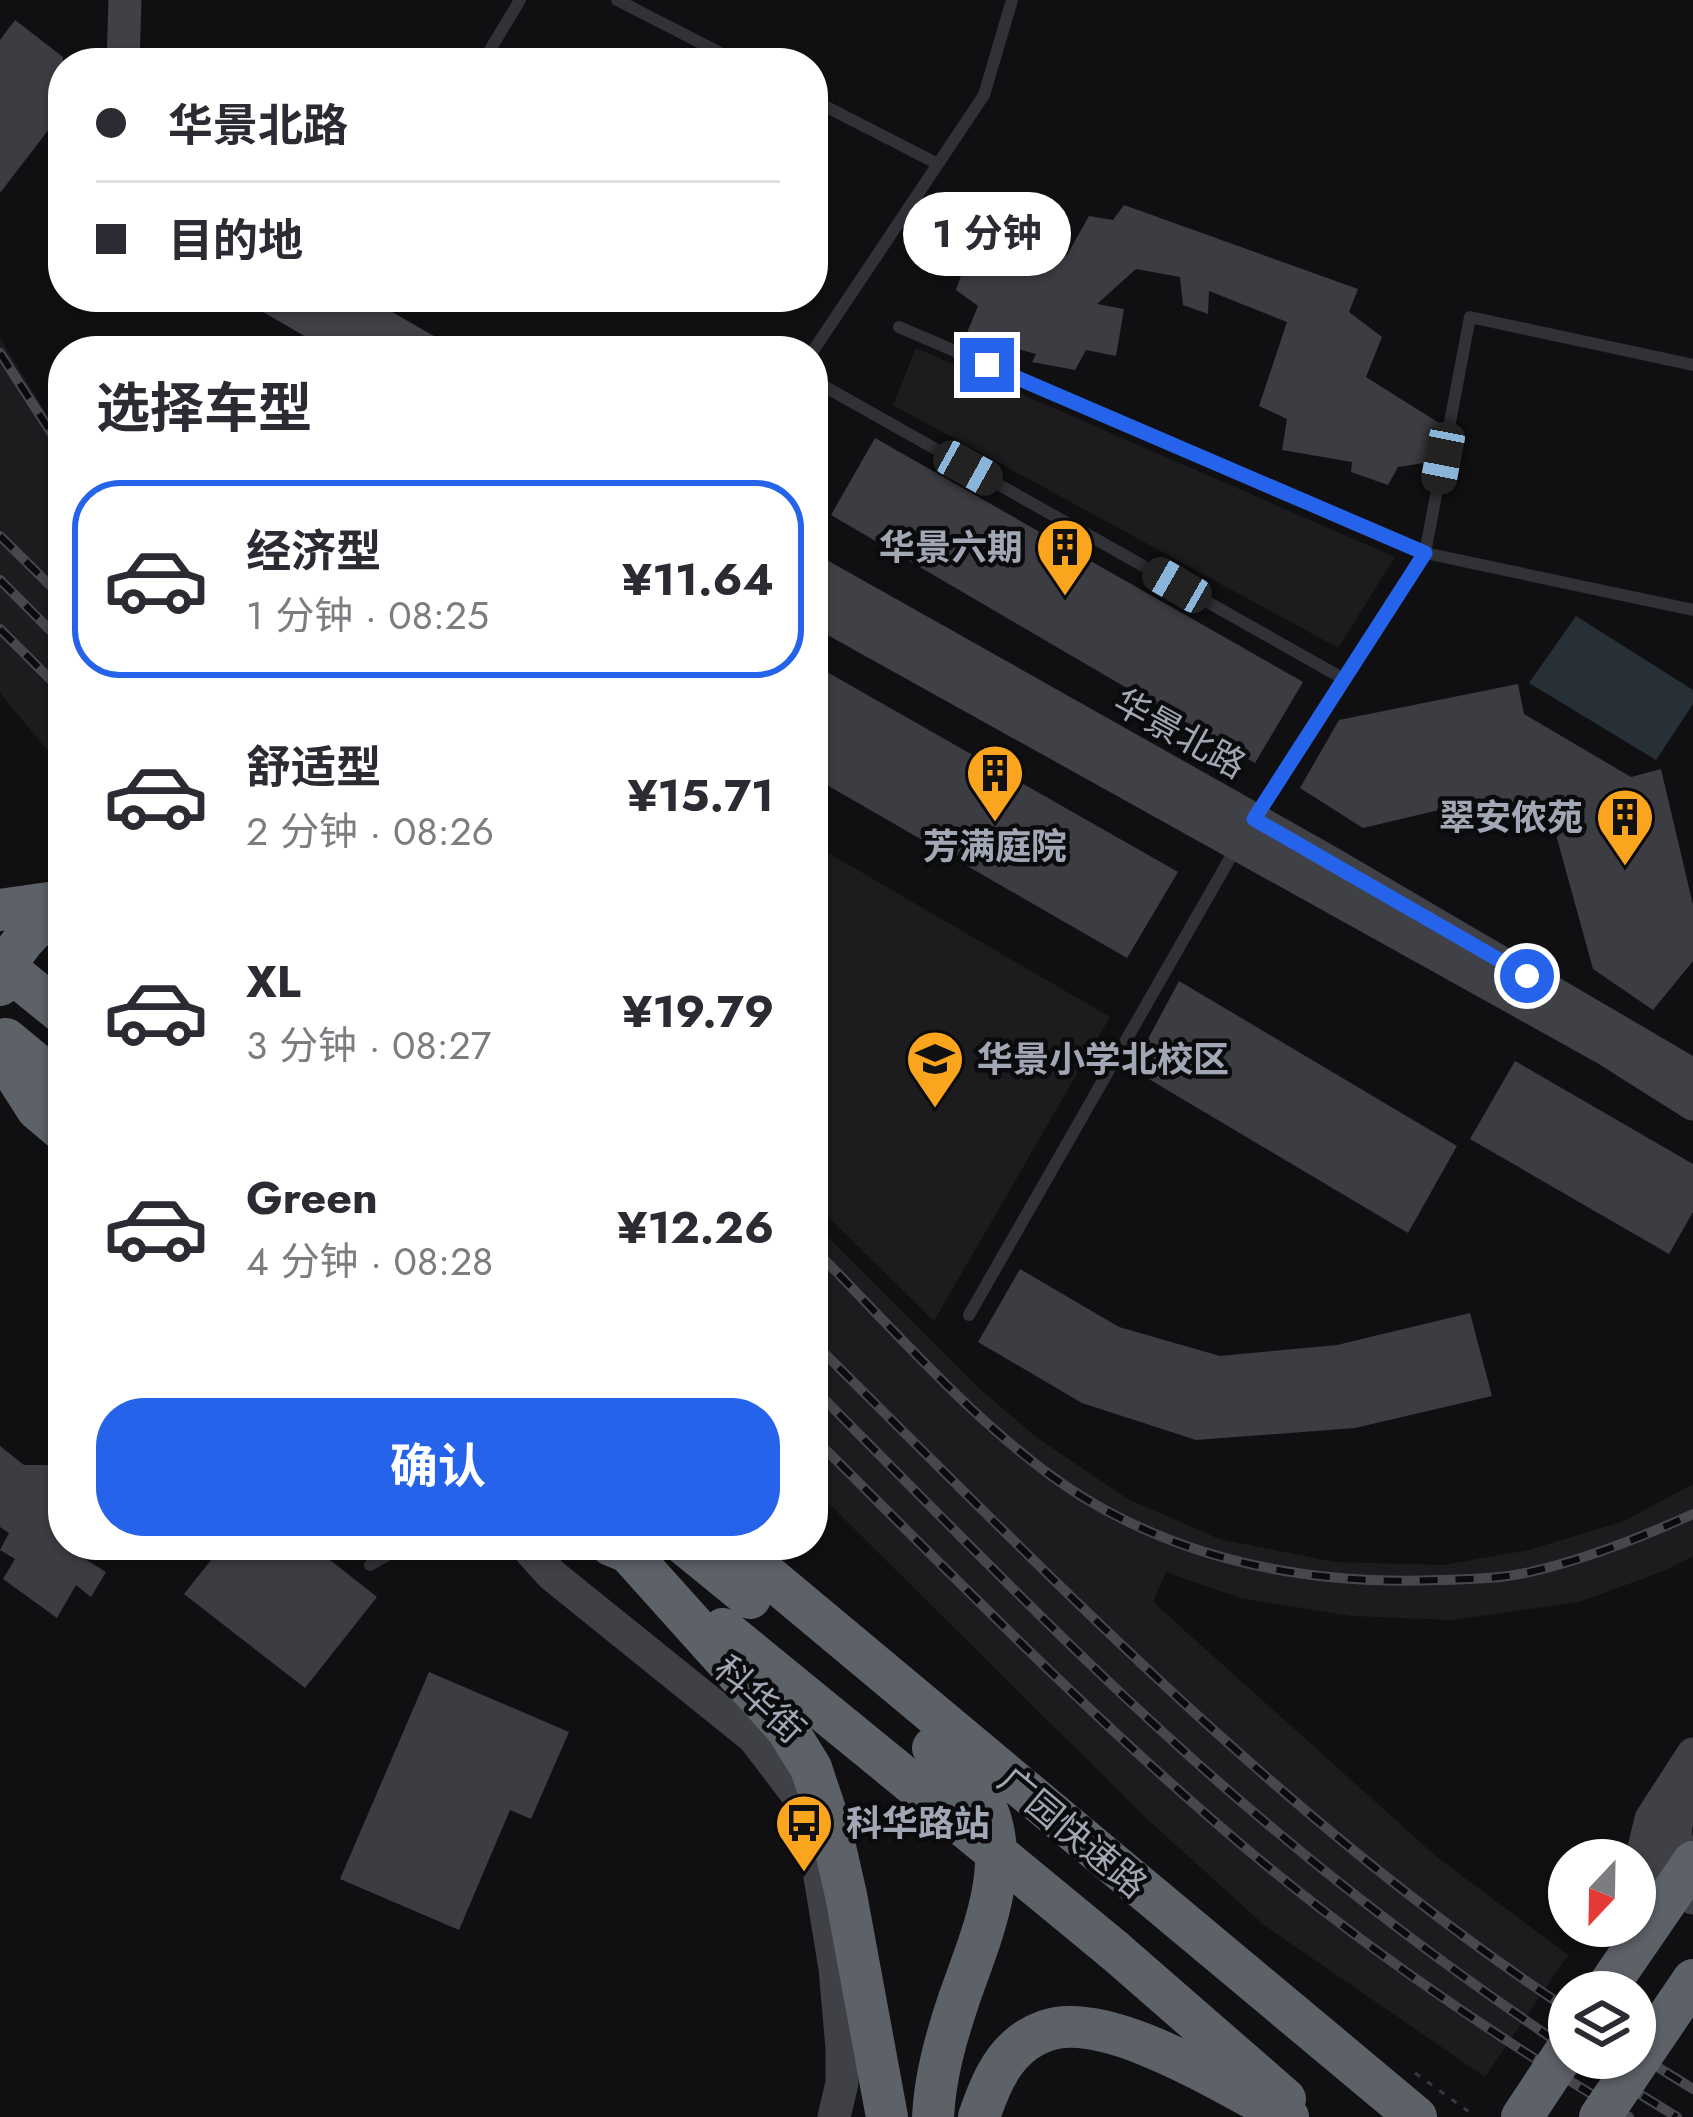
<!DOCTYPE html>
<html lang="zh">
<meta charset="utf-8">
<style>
:root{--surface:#fff;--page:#f2f2f3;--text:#2b2b33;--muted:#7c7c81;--line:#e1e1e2;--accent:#2563eb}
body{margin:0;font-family:Jost,"Noto Sans SC",sans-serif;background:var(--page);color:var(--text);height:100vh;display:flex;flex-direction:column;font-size:45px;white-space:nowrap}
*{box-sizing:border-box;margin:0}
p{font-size:39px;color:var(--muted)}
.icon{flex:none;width:66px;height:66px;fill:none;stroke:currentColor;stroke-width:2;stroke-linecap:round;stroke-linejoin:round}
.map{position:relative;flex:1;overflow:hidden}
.details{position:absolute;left:48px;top:336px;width:780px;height:1224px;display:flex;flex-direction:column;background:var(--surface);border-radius:48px;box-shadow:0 3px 9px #0004}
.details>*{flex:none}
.hud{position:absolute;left:48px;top:48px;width:780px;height:264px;border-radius:48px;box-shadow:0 3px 9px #0004;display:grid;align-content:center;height:264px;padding:0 48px;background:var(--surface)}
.needle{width:78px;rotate:202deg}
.buttons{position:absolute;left:1548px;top:1839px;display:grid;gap:24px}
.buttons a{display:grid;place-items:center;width:108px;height:108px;border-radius:50%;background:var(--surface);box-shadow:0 3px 9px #0004;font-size:60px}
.end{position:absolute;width:54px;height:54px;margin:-27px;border:15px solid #2563eb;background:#fff;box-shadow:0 0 0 6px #fff}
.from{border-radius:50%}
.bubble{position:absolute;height:84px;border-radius:42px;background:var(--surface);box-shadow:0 3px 9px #0004;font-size:39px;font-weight:700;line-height:84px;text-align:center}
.car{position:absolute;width:36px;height:72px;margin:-36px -18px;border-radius:15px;box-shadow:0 0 9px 3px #0007;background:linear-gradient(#222 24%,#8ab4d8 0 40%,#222 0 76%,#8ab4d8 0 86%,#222 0)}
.hud b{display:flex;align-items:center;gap:42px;height:114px;font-size:45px}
.hud b+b{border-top:3px solid var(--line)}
.hud i{width:30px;height:30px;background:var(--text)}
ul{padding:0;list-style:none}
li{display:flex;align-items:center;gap:36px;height:198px;margin:0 24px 18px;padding:0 24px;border:6px solid transparent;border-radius:48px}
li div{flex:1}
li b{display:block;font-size:45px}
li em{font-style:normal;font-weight:700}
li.selected{border-color:var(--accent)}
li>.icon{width:108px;height:108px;stroke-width:1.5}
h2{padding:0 48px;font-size:54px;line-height:144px}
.cta{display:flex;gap:24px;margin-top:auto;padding:24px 48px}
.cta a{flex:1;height:138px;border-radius:48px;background:var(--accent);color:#fff;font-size:48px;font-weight:700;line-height:138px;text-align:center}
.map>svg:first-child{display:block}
.built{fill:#1c1c1f}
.water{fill:#263036}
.building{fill:#3c3d42}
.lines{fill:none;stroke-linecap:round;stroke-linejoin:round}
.path{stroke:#37393e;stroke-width:3;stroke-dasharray:6 9;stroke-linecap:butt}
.lane{stroke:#313237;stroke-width:12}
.secondary{stroke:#3f4147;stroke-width:33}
.highway{stroke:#5d6168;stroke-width:42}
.rail-casing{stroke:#46484e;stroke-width:10}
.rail{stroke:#0b0b0d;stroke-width:6;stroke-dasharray:18;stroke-linecap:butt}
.highway-bridge{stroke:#5d6168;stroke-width:42}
.route{stroke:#2563eb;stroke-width:15}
.labels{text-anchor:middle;stroke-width:9;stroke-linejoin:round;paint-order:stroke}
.poi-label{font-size:36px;font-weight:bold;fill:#a1a7b4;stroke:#0b0b0d;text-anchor:end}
.street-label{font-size:36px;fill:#a1a7b4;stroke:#0b0b0d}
</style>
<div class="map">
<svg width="1693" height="2117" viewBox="0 0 1693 2117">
<rect width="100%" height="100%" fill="#101012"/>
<path class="built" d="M0,338L52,423L63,419V769L0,693Z
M916,348L1395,557L1338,648L893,405Z
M813,844L1110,1017L934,1321L813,1202Z
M813,1222L981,1390L1036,1437L1128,1499L1219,1539L1335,1562L1443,1565L1529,1550L1624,1521L1693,1484V1556L1664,1571L1579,1602L1453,1620L1351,1616L1240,1598L1166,1572L1153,1602L1438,1858L1568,1955L1485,2077L1264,1925L1146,1818L813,1488Z"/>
<path class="water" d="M1576,616L1693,690V704L1656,760L1529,683Z"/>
<path class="building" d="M15,20L63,57V111L0,193V40Z
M1124,205L1358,289L1349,312L1382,337L1366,377L1439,423L1424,463L1398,467L1388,485L1351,472L1352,462L1282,450L1287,419L1259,406L1287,322L1209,291L1208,314L1183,305L1180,277L1136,269L1097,304L1124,309L1116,356L1086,350L1075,370L1032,362L1036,354L966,335L978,306L956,290L969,253L1067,255L1089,216L1113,220Z
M875,438L1303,682L1255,763L831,515Z
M813,664L1178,872L1127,958L813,777Z
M1518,684L1524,714L1631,777L1661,769L1693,905V961L1653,1010L1593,969L1555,831L1498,796L1363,828L1300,788L1339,720Z
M1179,981L1457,1146L1408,1233L1132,1069Z
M1515,1061L1693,1164V1212L1669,1254L1470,1139Z
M1020,1269L1119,1327L1220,1356L1337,1345L1470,1313L1492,1396L1355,1428L1196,1440L1082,1403L978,1342Z
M0,1446L24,1465H63V1545H88L80,1556L106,1572L91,1597L76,1585L57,1618L3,1579L15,1559L0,1550L9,1533L0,1527Z
M223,1545H311L377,1597L305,1688L184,1594Z
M429,1672L569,1732L531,1819L510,1810L459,1930L340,1879Z"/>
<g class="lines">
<path class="path" d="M1415,2073L1472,2114"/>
<path class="lane" d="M617,0L740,63
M482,63L520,0
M813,100L938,164
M899,327L1425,553L1255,818
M312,351L324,330
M813,351L984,95L1012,0
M1693,365L1470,317L1425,553L1693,610
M813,380L1344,679
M969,1315L1237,846
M370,1565L405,1545"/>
<path class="secondary" d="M123,63L125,0
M270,297L363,351
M333,297L427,351
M813,571L1324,859L1693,1075
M813,608L1606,1049L1693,1104
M525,1545L552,1575L754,1738L799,1797L812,1828L835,1968L842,2048V2083L834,2117
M1693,1790C1675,1818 1665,1839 1693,1864
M1693,1898L1652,1864L1644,1848L1651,1819L1693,1754"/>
<path class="highway" d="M0,910L63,901
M0,963L63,1014
M6,1039L63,1086
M0,1051L37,1109L63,1131
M611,1545L628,1552L787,1729L811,1768L830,1825L846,1895L887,2117
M685,1545L750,1598
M731,1545L1416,2117
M723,1629L892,1767
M1114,1950L1285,2099
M933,2117C935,2076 946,2038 959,1999C983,1930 1024,1844 968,1779C958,1767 944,1757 933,1748
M979,2117C991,2081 1006,2045 1045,2031C1108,2008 1230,2088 1288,2117"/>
<g class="rail-casing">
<path id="rail" d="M0,353L63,451
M0,536L63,598
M0,580L63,643
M0,629L63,692
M813,1248C893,1328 986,1437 1081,1496C1190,1563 1312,1585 1439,1580C1469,1579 1501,1579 1530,1572C1587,1559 1640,1538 1693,1514
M813,1342C1053,1579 1286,1823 1569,2010
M813,1388C964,1539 1112,1695 1276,1831C1369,1909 1468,1982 1569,2050
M813,1437C955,1578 1095,1722 1249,1851C1368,1951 1496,2037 1629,2117
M1635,2053L1693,2089
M1581,2058L1677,2117"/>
</g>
<use href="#rail" class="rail"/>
<path class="highway-bridge" d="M0,985C11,949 31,927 63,909
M892,1767L1114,1950
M1604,1992L1693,1862
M1522,2117L1569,2046
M1600,2117L1693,1980"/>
</g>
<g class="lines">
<path class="route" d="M987,365L1425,553L1254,819L1527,976"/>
</g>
<defs>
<g id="building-pin" transform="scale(3)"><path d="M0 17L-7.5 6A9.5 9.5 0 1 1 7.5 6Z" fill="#fba51f" stroke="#0b0b0d"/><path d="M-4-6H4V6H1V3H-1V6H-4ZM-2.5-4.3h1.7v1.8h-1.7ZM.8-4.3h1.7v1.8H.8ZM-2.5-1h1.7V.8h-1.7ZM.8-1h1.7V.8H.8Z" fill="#111"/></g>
<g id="school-pin" transform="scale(3)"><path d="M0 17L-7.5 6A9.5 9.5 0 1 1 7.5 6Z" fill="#fba51f" stroke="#0b0b0d"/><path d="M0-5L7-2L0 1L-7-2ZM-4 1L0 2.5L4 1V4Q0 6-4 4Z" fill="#111"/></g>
<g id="bus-pin" transform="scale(3)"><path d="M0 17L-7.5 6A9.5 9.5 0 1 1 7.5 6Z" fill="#fba51f" stroke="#0b0b0d"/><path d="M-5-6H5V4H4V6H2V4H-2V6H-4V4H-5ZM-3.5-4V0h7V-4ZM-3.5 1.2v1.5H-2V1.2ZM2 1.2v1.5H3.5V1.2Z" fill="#111"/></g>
</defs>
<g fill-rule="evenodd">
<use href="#building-pin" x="1065" y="547"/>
<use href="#building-pin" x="995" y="773"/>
<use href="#building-pin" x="1625" y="817"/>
<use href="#school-pin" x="935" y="1059"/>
<use href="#bus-pin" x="804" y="1823"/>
</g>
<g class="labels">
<g class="poi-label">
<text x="1023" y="560">华景六期</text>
<text x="1583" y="830">翠安侬苑</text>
<text x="995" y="859" text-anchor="middle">芳满庭院</text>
<text x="977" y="1072" text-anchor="start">华景小学北校区</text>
<text x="846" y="1836" text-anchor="start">科华路站</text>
</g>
<g class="street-label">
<text transform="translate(1180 733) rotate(29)" y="13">华景北路</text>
<text transform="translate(760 1699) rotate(43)" y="13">科华街</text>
<text transform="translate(1073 1832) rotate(40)" y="13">广园快速路</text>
</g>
</g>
</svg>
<div class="buttons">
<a><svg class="needle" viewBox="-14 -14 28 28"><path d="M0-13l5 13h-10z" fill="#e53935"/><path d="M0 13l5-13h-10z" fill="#7c7c81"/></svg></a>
<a><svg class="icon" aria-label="layers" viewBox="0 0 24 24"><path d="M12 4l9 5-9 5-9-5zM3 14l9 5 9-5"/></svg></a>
</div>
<i class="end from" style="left:1527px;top:976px"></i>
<i class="end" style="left:987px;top:365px"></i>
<div class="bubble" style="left:903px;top:192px;width:168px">1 分钟</div>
<i class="car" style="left:1443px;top:458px;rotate:191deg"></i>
<i class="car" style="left:968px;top:468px;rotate:119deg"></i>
<i class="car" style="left:1177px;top:585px;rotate:300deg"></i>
<div class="hud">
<b><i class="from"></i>华景北路</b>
<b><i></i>目的地</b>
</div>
<section class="details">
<h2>选择车型</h2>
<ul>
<li class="selected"><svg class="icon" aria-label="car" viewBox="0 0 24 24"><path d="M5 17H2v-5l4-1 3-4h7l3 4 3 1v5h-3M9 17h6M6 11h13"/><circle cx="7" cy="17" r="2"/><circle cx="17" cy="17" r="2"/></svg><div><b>经济型</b><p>1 分钟 · 08:25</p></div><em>¥11.64</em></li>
<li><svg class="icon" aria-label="car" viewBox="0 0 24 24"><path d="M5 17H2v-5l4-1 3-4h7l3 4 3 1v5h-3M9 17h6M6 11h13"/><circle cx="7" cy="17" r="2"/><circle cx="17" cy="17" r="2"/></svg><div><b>舒适型</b><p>2 分钟 · 08:26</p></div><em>¥15.71</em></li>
<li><svg class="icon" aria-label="car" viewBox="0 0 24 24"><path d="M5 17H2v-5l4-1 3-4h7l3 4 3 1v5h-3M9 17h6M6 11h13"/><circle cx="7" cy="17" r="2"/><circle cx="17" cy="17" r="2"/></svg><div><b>XL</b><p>3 分钟 · 08:27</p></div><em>¥19.79</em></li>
<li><svg class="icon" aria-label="car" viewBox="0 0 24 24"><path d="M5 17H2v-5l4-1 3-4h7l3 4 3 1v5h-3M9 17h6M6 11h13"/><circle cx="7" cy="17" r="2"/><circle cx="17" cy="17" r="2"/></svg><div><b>Green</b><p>4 分钟 · 08:28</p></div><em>¥12.26</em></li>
</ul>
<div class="cta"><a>确认</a></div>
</section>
</div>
